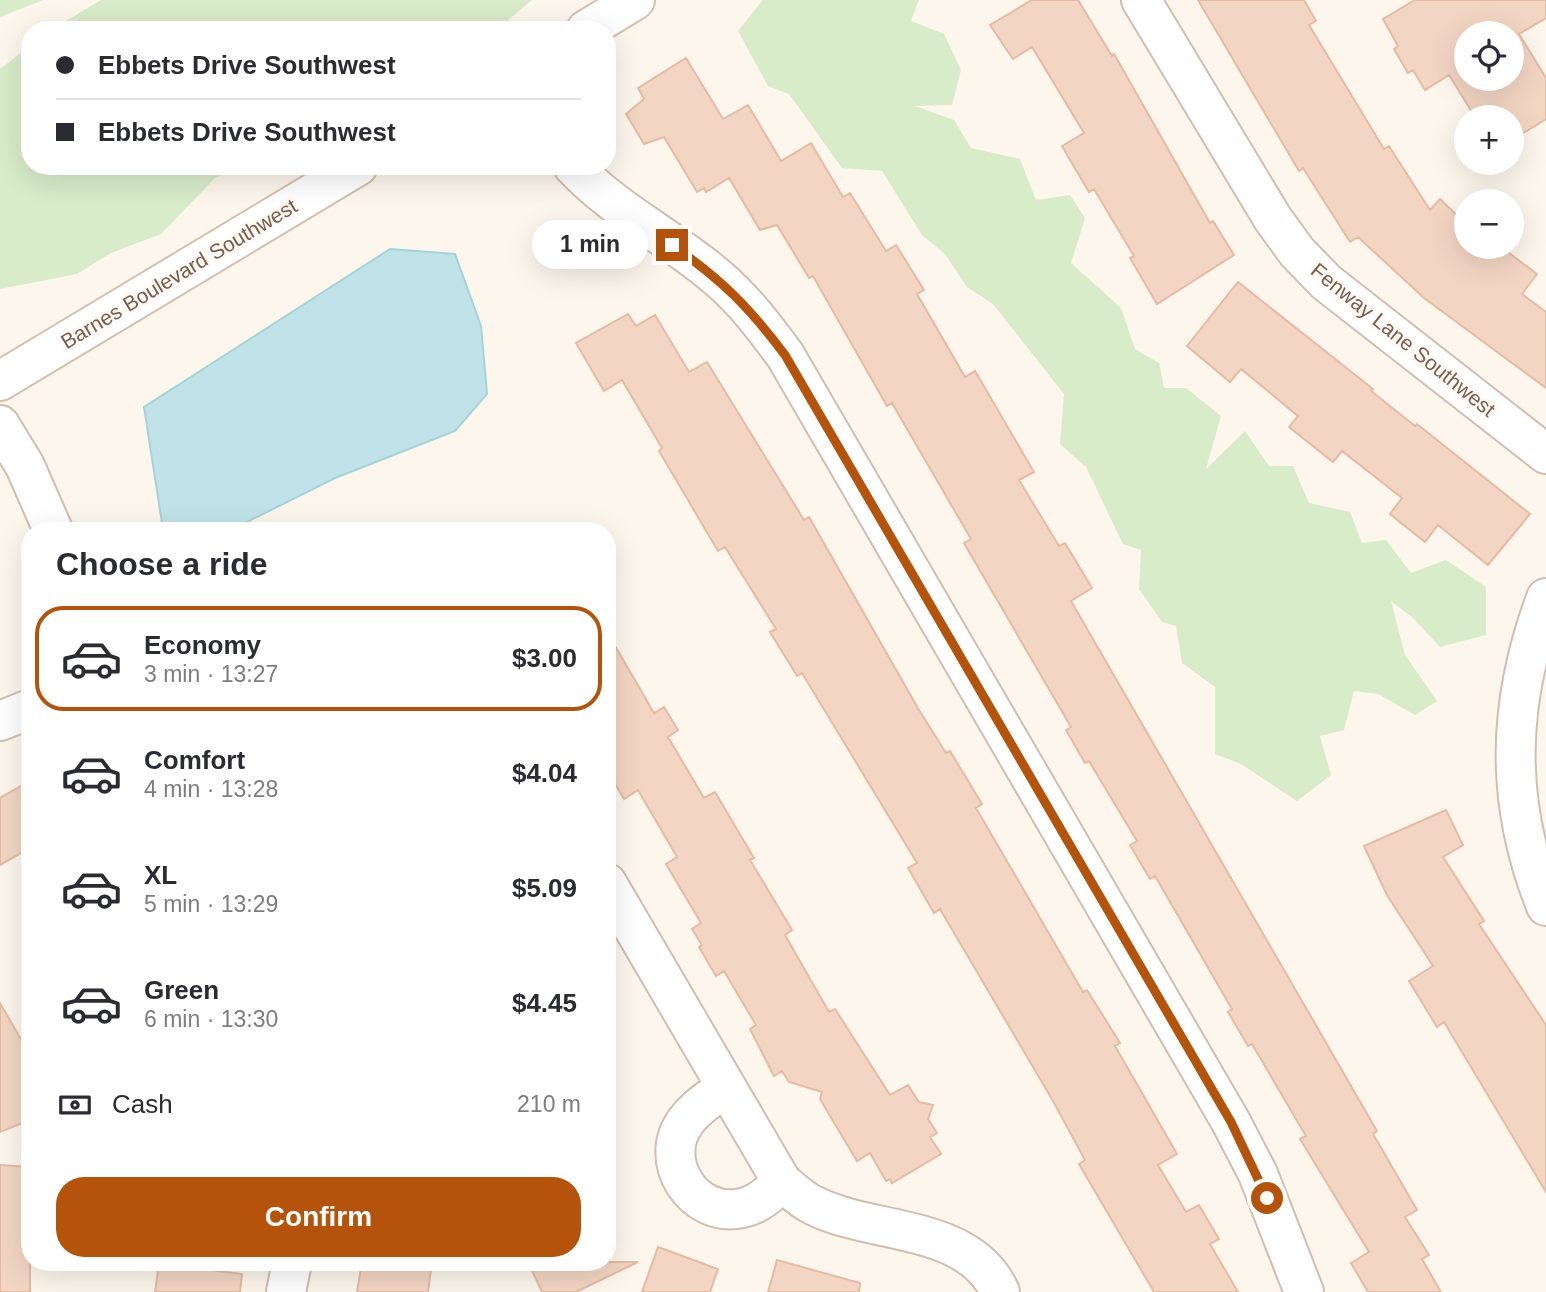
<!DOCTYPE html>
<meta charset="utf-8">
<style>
:root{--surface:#fff;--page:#f2f2f3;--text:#2b2b33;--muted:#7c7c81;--line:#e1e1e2;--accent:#b45309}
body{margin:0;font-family:Arial,sans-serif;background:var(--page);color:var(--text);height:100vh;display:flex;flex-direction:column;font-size:26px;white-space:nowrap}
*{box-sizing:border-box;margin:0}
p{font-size:23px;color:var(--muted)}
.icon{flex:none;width:38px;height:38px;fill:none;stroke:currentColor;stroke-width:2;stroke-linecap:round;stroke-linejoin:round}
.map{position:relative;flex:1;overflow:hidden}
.details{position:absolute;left:21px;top:522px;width:595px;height:749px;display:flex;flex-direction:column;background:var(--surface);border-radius:28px;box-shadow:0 7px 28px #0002}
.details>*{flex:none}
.hud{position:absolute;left:21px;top:21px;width:595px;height:154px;border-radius:28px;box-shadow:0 7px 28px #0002;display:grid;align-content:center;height:154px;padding:0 35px;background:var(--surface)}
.fabs{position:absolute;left:1454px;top:21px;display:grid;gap:14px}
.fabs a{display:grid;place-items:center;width:70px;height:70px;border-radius:50%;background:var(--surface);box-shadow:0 7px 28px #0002;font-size:35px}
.end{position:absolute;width:32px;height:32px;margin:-16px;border:9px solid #b45309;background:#fff;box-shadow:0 0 0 4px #fff}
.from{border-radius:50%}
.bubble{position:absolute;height:49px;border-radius:24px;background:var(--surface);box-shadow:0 7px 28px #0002;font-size:23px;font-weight:800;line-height:49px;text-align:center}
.hud b{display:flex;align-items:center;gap:24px;height:66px;font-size:26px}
.hud b+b{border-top:2px solid var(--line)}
.hud i{width:18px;height:18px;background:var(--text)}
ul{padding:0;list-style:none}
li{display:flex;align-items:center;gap:21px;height:105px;margin:0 14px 10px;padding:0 21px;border:4px solid transparent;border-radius:28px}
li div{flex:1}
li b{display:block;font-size:26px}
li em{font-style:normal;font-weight:800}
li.on{border-color:var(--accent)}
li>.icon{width:63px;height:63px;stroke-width:1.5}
h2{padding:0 35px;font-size:32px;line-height:84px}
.pay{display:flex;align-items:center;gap:18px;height:77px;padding:0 35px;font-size:26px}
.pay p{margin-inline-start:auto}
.button{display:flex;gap:14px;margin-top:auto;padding:14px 35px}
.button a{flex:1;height:80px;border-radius:28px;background:var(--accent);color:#fff;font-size:28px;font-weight:800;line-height:80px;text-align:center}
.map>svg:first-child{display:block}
.green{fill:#d8ecc9}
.water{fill:#bfe3e8;stroke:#a5d3da;stroke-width:2}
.building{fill:#f3d5c3;stroke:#e6bba3;stroke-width:2;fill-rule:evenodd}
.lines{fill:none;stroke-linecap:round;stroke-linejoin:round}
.street-casing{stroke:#d1beb0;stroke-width:42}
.secondary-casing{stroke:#d6c0b0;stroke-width:42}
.street{stroke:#fff;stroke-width:38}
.secondary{stroke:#fff;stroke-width:38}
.route{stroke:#b45309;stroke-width:9}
.labels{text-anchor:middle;stroke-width:6;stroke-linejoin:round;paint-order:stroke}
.street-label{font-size:21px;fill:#7a5c4d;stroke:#fffaf3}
</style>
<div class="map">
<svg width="1546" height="1292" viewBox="0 0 1546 1292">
<rect width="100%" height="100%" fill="#fdf6ec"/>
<path class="green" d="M0,0H43L0,17Z
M101,0H532L506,22L416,30H51Z
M763,0H919L911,21L944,34L961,70L952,105L915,106L954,120L971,148L1020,159L1036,200L1070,195L1085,218L1071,263L1121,308L1135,349L1159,363L1164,388H1186L1221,416L1206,469L1245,431L1269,466H1293L1309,503L1350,512L1362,543L1386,540L1411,573L1446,560L1486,587V635L1440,647L1414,619L1391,601L1405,655L1437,701L1415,715L1378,694L1354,691L1344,730L1320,736L1331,775L1297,801L1241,764L1215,754V687L1182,663L1176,626L1162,622L1139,589L1141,550L1123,544L1086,467L1060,444L1064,394L993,304L967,287L945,254L922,235L882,171L842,168L789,94L768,86L738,31Z
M30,46V166H245L215,178L161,234L111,253L77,274L0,289V69Z"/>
<path class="water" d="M390,249L455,254L481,326L487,394L455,431L335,478L233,529L162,523L144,407Z"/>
<path class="building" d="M1032,0H1078L1112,56L1114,54L1210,223L1213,221L1234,255L1157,304L1130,258L1134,256L1094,189L1089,192L1062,146L1084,133L1032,47L1013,59L990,25Z
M1198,0H1304L1316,21L1309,25L1384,149L1389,146L1430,210L1440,199L1466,224V247H1501L1537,274L1522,294L1546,312V388L1424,298L1358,237L1350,242L1303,168L1299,171Z
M1415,0H1546V18L1519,34L1546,78V119L1512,140V117H1475L1449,75L1425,90L1413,70L1408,73L1394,49L1398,46L1383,19ZM1466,33H1512V79H1466Z
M686,58L723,119L748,105L781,161L811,143L843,197L850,193L886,251L896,245L924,290L917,294L965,377L975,371L1034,472L1019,480L1059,546L1065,543L1092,588L1071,601L1377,1131L1373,1134L1417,1210L1405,1217L1429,1255L1422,1259L1441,1292H1368L1351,1263L1369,1252L1300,1139L1306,1136L1252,1044L1248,1046L1228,1012L1232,1009L1155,876L1150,879L1130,845L1137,841L1089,761L1085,763L1066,730L1071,727L964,543L971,539L892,403L887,406L813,276L809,278L777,225L760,230L729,178L706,192L704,188L697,192L664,137L644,144L626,114L644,99L638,88Z
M1238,282L1373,389L1371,391L1415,426L1417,424L1530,514L1488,565L1438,525L1425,542L1390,514L1402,498L1342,451L1333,462L1289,427L1298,416L1241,369L1230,382L1187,346Z
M628,314L636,326L655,315L689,372L707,362L804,520L809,517L919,710L946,753L950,751L982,804L976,808L1083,992L1087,990L1120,1043L1115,1046L1177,1154L1158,1165L1186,1212L1199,1205L1219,1239L1210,1244L1238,1292H1154L1079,1164L1085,1160L1053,1101L940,909L934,913L908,868L917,863L802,673L797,676L770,632L776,629L725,547L718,551L659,451L662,448L622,380L604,391L576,343Z
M607,632L654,713L664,707L678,730L668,737L704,798L715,792L754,858L750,860L792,930L785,935L829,1012L835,1009L890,1095L908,1085L919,1102L933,1105L928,1119L937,1133L930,1137L941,1154L892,1183L890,1179L886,1181L870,1153L857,1161L820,1099L822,1092L789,1082L782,1071L774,1076L750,1029L756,1025L724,971L716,976L699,947L702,945L692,929L701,923L666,864L677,857L638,790L624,799L607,770Z
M30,781V848L0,865V798Z
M1446,810L1463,845L1443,857L1484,921L1479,924L1546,1025V1192L1444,1022L1437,1027L1409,981L1433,966L1387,895L1364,846Z
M0,1003L30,1055V1120L0,1132Z
M0,1165L30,1167V1292H0Z
M658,1247L718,1269L710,1292H642Z
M777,1260L860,1283L859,1292H768Z
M362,1262H432L428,1292H357Z
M528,1262H638L576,1292H542Z
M159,1263L242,1274L240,1292H155Z"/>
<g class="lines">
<g class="street-casing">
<path id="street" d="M1141,0L1273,219L1297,252L1326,282L1546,454
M573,166C617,213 671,237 718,278C745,301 765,328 785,355L1231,1122L1258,1174L1304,1292
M0,425L25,466L53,530
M1546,598C1507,703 1504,801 1546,906
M0,721L30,709
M607,883L782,1182C792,1190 802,1200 813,1205C871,1235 969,1223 1000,1292
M726,1086C713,1097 696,1107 686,1121C656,1161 694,1219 742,1208C758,1205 771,1193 782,1182
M286,1292L292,1262"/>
</g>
<g class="secondary-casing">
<path id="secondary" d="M586,30L635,0
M0,381L358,166"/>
</g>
<use href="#street" class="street"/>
<use href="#secondary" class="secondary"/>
</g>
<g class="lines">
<path class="route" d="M672,245C722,280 749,307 785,355L1231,1122L1267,1198"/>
</g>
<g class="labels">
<g class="street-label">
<text transform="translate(179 274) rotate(-31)" y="7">Barnes Boulevard Southwest</text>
<text transform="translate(1403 340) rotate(39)" y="7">Fenway Lane Southwest</text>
</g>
</g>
</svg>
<div class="fabs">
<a><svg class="icon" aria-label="locate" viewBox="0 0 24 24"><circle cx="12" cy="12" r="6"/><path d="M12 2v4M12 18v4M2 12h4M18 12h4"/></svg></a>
<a>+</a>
<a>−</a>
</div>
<i class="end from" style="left:1267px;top:1198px"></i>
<i class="end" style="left:672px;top:245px"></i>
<div class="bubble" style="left:532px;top:220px;width:116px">1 min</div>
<div class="hud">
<b><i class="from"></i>Ebbets Drive Southwest</b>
<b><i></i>Ebbets Drive Southwest</b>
</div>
<section class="details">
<h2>Choose a ride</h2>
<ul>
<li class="on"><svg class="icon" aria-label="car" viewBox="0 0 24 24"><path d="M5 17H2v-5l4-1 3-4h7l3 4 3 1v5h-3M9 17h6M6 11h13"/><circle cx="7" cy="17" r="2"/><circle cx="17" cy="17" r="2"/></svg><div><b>Economy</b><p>3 min · 13:27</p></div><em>$3.00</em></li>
<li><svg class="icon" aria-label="car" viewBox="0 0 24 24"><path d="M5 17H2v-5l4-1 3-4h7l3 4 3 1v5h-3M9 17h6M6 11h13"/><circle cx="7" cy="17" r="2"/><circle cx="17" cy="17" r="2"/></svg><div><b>Comfort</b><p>4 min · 13:28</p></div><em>$4.04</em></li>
<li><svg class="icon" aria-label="car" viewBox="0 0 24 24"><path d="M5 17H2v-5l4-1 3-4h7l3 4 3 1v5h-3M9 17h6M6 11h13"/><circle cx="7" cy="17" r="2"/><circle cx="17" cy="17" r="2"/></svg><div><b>XL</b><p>5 min · 13:29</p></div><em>$5.09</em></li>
<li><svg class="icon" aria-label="car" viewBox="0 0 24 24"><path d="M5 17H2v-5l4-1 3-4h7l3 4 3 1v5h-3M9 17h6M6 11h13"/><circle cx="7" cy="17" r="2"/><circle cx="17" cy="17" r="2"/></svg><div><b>Green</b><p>6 min · 13:30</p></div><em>$4.45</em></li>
</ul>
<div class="pay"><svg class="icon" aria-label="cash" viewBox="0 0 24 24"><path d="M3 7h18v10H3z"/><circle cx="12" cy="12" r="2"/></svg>Cash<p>210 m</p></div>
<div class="button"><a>Confirm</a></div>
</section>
</div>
